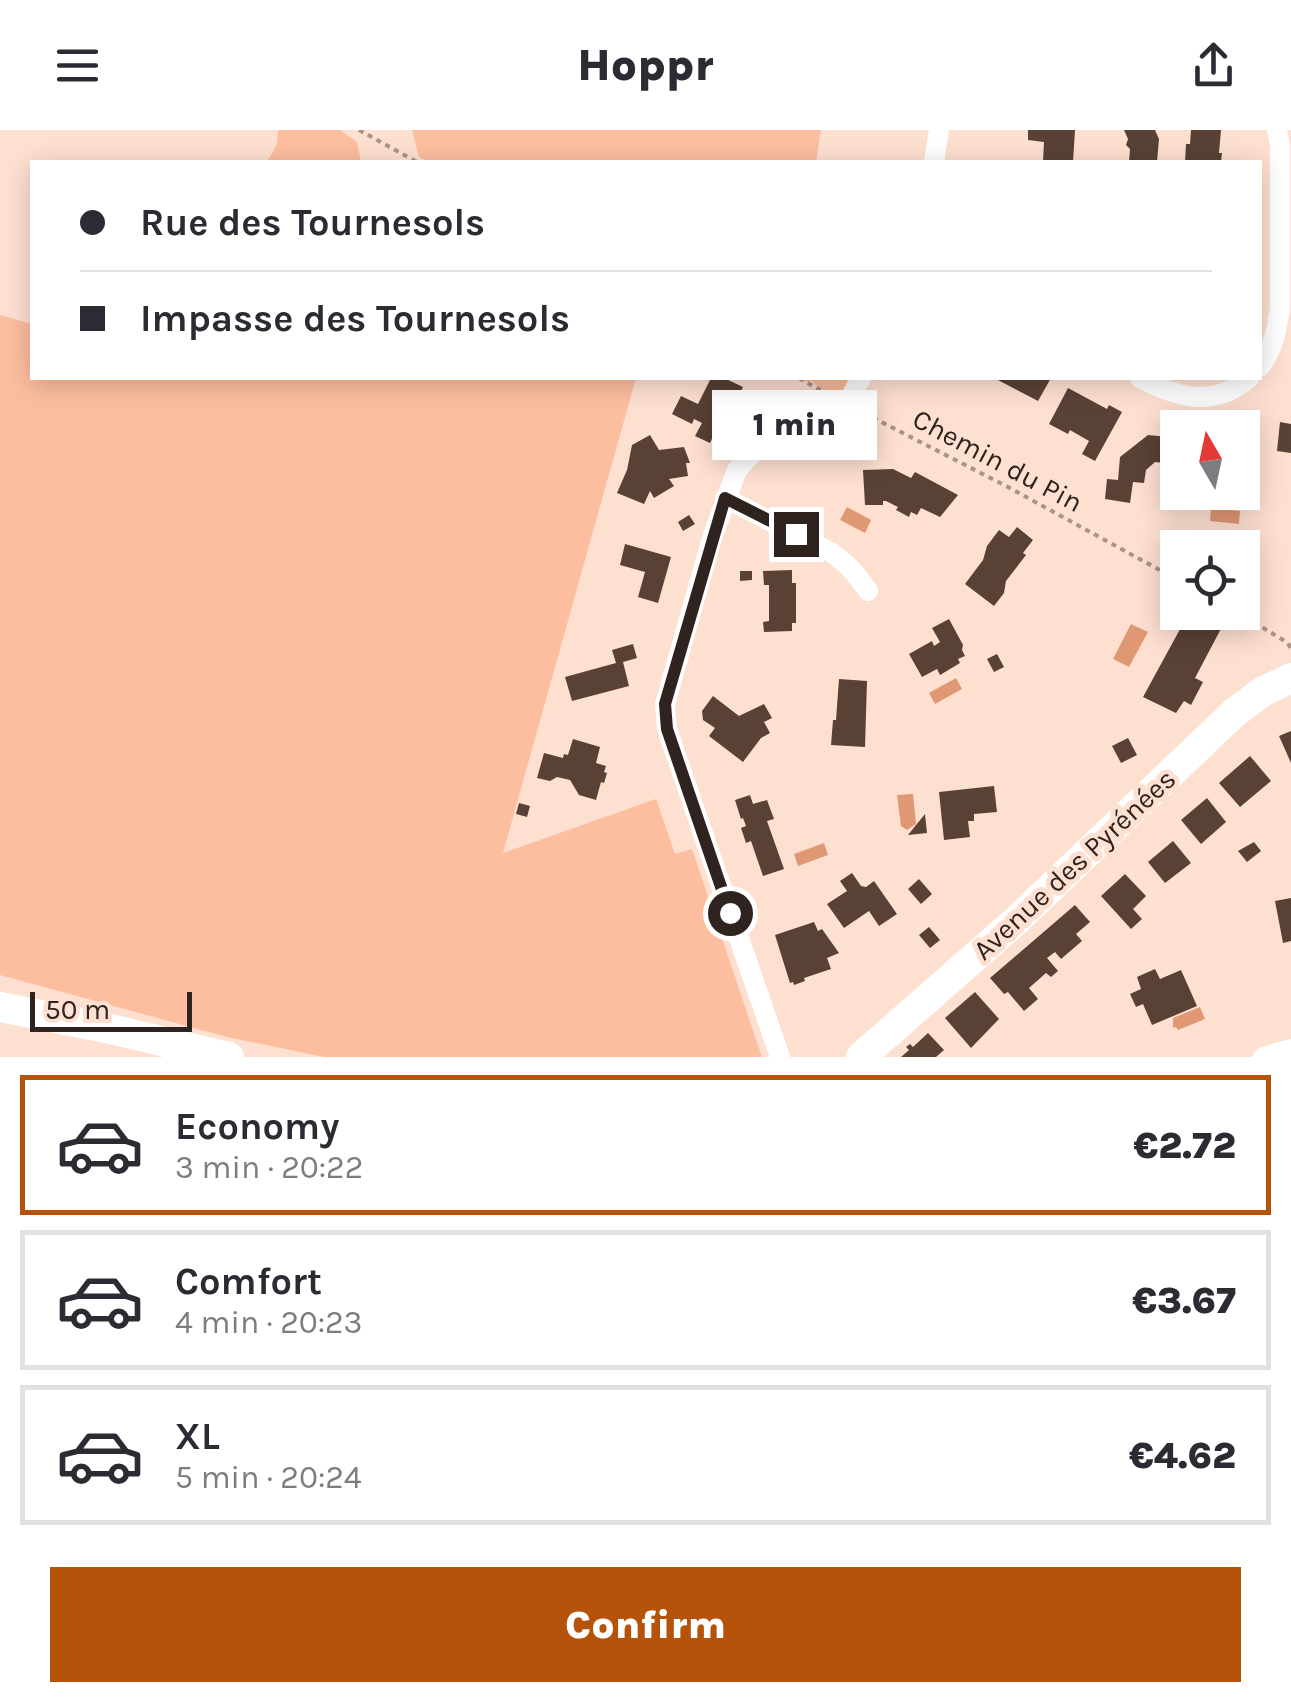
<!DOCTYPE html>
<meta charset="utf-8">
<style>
:root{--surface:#fff;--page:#f2f2f3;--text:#2b2b33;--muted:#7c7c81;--line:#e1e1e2;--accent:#b45309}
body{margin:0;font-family:Karla,sans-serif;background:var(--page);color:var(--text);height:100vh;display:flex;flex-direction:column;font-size:38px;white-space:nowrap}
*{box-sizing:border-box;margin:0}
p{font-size:32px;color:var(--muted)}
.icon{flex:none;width:55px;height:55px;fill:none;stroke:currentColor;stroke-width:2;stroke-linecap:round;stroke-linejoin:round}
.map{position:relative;height:927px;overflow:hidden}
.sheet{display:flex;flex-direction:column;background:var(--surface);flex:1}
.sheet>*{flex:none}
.guide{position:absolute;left:30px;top:30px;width:1232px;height:220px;border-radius:0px;box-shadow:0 5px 25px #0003;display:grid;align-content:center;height:220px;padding:0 50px;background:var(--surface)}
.needle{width:65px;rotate:351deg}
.tools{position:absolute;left:1160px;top:280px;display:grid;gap:20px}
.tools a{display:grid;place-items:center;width:100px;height:100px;border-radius:0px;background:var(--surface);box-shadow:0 5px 25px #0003;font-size:50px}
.scale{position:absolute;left:30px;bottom:25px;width:162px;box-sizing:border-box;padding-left:10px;border:5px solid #2e231e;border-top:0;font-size:28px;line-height:35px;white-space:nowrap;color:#2e231e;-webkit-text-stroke:8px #fee0d1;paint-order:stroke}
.end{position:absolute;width:45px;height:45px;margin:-22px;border:12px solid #2e231e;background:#fff;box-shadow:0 0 0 5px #fff}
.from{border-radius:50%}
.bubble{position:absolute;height:70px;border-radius:0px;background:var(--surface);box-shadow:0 5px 25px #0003;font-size:32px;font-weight:800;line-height:70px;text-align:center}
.guide b{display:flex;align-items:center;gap:35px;height:95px;font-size:38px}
.guide b+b{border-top:2px solid var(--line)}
.guide i{width:25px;height:25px;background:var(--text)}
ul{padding:18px 0 0;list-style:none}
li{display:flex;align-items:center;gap:30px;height:140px;margin:0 20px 15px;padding:0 30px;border:5px solid var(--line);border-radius:0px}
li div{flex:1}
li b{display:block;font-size:38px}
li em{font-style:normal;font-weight:800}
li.current{border-color:var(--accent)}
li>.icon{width:90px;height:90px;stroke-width:1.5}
.cta{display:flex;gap:20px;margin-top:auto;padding:20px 50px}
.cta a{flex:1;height:115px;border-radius:0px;background:var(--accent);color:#fff;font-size:40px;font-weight:800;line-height:115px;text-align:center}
header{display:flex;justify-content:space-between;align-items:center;height:130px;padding:0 50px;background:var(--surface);font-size:45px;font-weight:800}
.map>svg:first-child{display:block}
.green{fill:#fdbe9f}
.water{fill:#e09773}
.building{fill:#594136}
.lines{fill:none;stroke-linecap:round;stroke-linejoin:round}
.path{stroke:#aa9388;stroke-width:4;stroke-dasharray:5 5;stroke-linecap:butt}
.street{stroke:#fff;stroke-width:20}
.secondary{stroke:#fff;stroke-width:30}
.route{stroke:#2e231e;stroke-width:12}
.labels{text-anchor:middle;stroke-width:10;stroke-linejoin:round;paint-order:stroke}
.street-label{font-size:28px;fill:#2e231e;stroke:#fee0d1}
</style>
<header><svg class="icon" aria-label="menu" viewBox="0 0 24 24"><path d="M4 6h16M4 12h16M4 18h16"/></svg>Hoppr<svg class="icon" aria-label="share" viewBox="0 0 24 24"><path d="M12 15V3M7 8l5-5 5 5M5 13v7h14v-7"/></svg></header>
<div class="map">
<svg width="1291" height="927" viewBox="0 0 1291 927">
<rect width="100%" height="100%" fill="#fee0d1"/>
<path class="green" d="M278,0H340L357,12L361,32H267L277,14Z
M412,0H821L816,32H429L419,27Z
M0,185L32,194V248H636L503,723L656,669L675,724L692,719L762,927H324L227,907L0,845Z
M798,248H846L848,253L843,260C830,264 821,261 812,251L805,252Z"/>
<path class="water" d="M847,377L871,390L865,403L840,390Z
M1211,378L1240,381L1239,394L1210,391Z
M1131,494L1148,502L1129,537L1113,529Z
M956,548L962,559L935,574L929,563Z
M913,664L916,694L907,700L901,696L897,665Z
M824,713L828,725L798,736L794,724Z
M1200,877L1205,889L1178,900L1176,897L1173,898V888Z"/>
<path class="building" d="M1028,0H1075L1073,32H1043L1044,12L1028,10Z
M1124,0H1155L1159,9L1157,32H1129L1130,19L1126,15L1128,9Z
M1191,0H1221L1219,23H1222L1221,32H1185L1186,14H1190Z
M711,248H724L743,257L721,302L716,300L710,313L695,306L702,293L694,289L692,294L672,284L681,266L698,274Z
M994,248H1051L1038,271Z
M1068,258L1107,279L1109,275L1122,282L1095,331L1082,324L1089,311L1070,300L1068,304L1049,294Z
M1280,292L1291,294V323L1277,321Z
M650,305L659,320L684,317L690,333H686L688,346L669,349L674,356L654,368L650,361L644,374L617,363L627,340L632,315Z
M1148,305L1178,308V327H1175L1174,334L1155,332L1146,340L1144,353L1133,352L1130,373L1105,369L1107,349L1118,350L1120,327Z
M1242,332L1249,333L1246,356L1242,355Z
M893,339L911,348L915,342L958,365L940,387L921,378L917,385L911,382L909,387L896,380L898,377L886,371H883V375H865L863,340Z
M689,385L695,394L683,401L678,392Z
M1017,397L1033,410L1023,423L1026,425L1006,451L1004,463L994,476L965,454L983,430L987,416L999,400L1009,407Z
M625,414L671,427L658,473L638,467L645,442L620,435Z
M792,440V453H796V493H792V501L764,502L763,492L769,491V455H764L763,441Z
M740,441H752V450L740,451Z
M1178,474V482H1203L1224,493L1195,548L1203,552L1191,575L1184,571L1176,583L1143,567L1185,490L1170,482H1173Z
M949,489L963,515L962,520L965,526L958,529L960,533L940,545L937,539L922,547L909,524L932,511L934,516L940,512L932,498Z
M633,514L637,528L623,532L629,556L572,571L565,547L616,533L612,520Z
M997,524L1004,537L994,542L987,529Z
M839,549L867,551L865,617L831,615L833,590H836Z
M713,566L739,586L764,574L772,588L764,592L770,603L761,608L743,632L709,606L715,598L703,590L702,581Z
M1291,601V633L1279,606Z
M1128,608L1137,625L1121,633L1112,616Z
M573,609L600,617L596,633L606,636L604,642L607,643L604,653L601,652L596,670L579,665L570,650L557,647L550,651L537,648L544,623L563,628L564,624L568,625Z
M1250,626L1271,651L1240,677L1219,653Z
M994,656L997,682L974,684V691H968L970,707L944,710L939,662Z
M750,665L753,674L767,670L774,689L767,691L784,739L763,746L751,711L746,713L741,698L746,696L743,688L741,689L735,670Z
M1207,668L1226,692L1201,714L1181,690Z
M519,673L530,676L527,687L516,684Z
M925,684L927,703L908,705Z
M1173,711L1191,733L1165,753L1148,732Z
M1254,712L1261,721L1247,732L1238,721Z
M852,743L861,756L866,757L874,751L897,784L879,796L869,781L844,798L827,774L847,761L840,751Z
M1125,744L1146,766L1133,779L1142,789L1131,799L1101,766Z
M919,749L932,764L921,774L908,759Z
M1291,768V811L1283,813L1275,771Z
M1075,775L1090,792L1076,804L1082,811L1061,829L1055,822L1047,828L1058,841L1051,847L1046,843L1029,858L1038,869L1024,881L1008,862L1004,864L990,848Z
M814,792L818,801L822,799L839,823L827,828L831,839L804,848L805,851L794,855L793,852L790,853L775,805Z
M929,797L940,810L930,818L919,805Z
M1155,839L1160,849L1181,840L1197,876L1152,895L1143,874L1136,877L1130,864L1141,859L1137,847Z
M975,862L999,889L971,918L945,888Z
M928,903L944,920L936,927H901L909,920L906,917L910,914L913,917Z"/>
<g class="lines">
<path class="path" d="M359,0L417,32
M799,248L829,265
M864,283L1008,357L1178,450
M1237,482L1288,513L1291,519"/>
<path class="street" d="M934,32L939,0
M1260,237C1274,217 1277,200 1280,177V15L1277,0
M1140,248C1178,268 1213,278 1249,248
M725,368L832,423C848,434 858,445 868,461
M780,927L667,599L665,574L712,408L737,340L753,323L825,295L847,274L861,248
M1263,927L1291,919"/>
<path class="secondary" d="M0,877L106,898L229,927
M861,927L1017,790L1233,584L1262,562L1291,548"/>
</g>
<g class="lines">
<path class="route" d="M730,783L667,599L665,574L725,368L796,404"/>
</g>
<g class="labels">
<g class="street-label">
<text transform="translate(998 330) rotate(28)" y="10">Chemin du Pin</text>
<text transform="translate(1074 734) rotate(-43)" y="10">Avenue des Pyrénées</text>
</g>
</g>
</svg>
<div class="tools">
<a><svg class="needle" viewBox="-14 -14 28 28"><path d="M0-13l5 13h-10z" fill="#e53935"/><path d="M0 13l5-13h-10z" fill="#7c7c81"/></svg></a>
<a><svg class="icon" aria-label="locate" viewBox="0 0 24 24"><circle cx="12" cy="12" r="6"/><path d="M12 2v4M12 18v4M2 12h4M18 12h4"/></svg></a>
</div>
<div class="scale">50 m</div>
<i class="end from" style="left:730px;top:783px"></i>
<i class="end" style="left:796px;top:404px"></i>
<div class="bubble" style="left:712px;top:260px;width:165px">1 min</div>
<div class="guide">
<b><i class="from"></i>Rue des Tournesols</b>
<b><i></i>Impasse des Tournesols</b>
</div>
</div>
<section class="sheet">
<ul>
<li class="current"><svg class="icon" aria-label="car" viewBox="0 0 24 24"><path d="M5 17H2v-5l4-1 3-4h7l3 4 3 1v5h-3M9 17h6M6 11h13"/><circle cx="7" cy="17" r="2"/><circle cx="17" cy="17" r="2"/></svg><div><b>Economy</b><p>3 min · 20:22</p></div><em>€2.72</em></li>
<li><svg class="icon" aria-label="car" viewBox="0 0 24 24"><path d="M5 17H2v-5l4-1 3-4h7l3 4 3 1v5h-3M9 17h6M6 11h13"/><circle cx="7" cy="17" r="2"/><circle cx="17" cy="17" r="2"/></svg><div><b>Comfort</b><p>4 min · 20:23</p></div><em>€3.67</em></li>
<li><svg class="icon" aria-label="car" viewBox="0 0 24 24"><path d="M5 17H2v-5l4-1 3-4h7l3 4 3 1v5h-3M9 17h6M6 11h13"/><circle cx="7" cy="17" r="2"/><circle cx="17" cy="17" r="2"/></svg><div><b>XL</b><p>5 min · 20:24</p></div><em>€4.62</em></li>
</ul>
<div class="cta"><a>Confirm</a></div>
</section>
